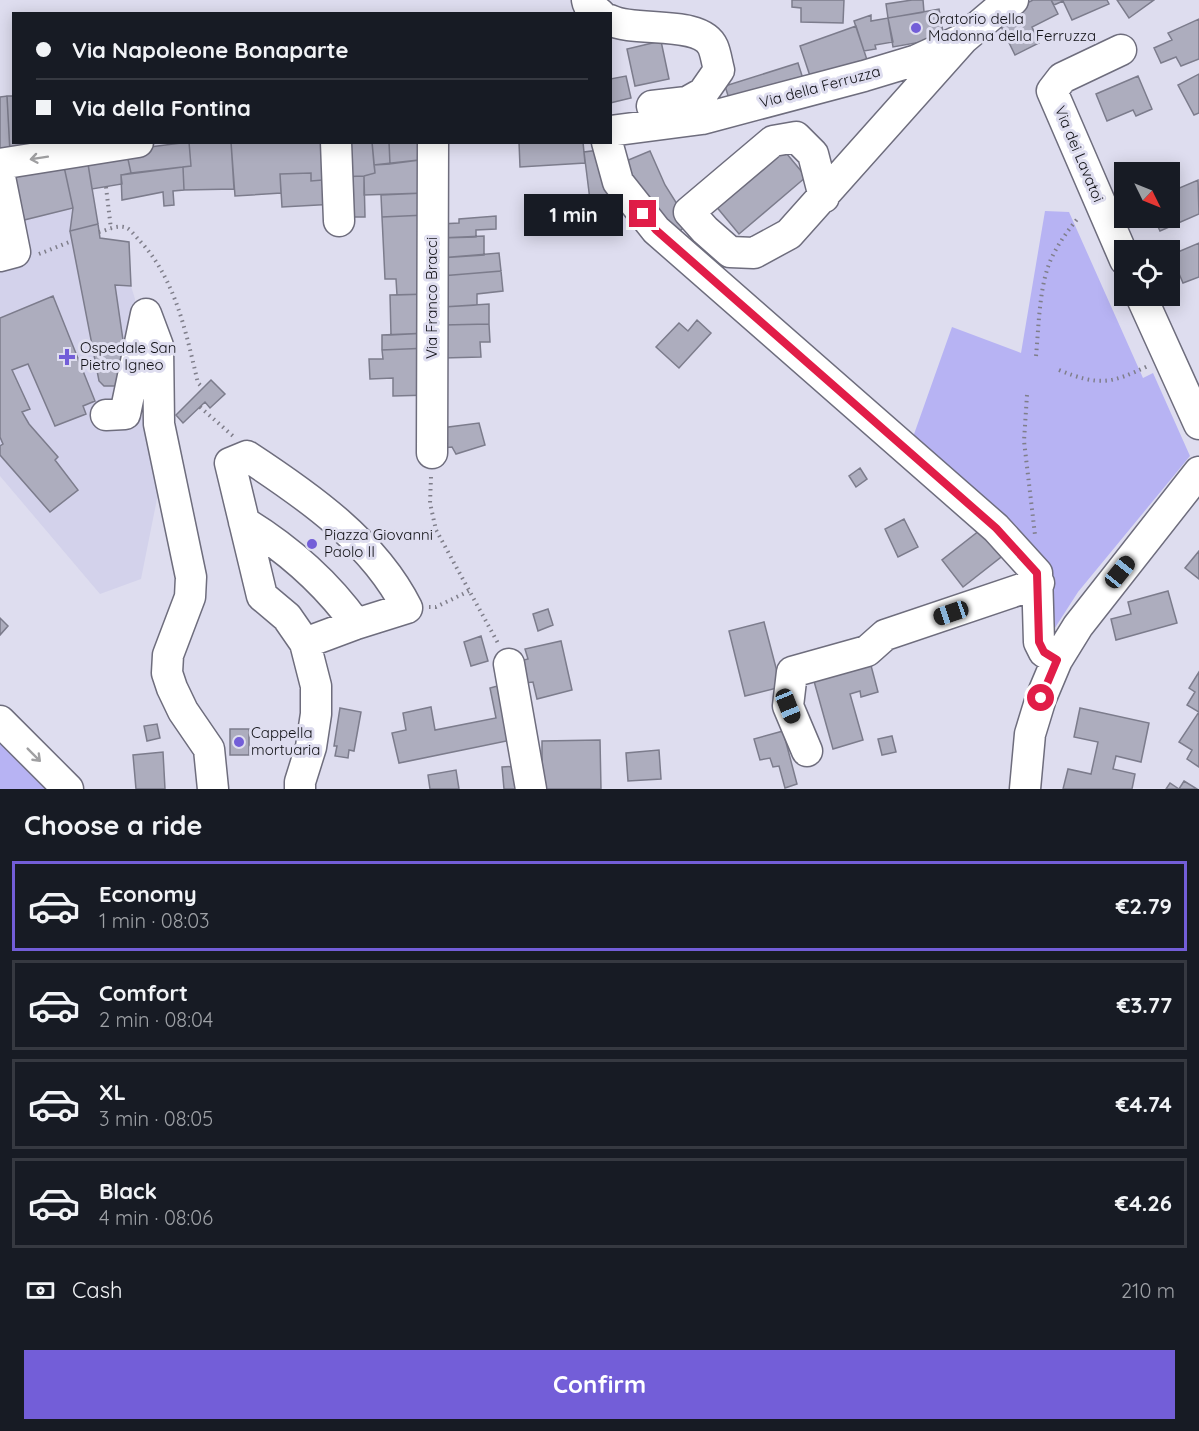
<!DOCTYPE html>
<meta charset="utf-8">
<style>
:root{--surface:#171b24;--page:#242831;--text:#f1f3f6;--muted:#9ea1a6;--line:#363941;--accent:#735ed8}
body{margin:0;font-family:Quicksand,sans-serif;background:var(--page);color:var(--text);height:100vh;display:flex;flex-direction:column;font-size:22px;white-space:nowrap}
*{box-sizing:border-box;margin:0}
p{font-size:20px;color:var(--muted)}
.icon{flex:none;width:33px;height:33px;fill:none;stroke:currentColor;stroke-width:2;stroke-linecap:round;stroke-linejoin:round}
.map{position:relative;height:789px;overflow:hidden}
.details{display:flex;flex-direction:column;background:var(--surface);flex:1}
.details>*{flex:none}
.hud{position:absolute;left:12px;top:12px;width:600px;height:132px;border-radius:0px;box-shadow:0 3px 15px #0003;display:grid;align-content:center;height:132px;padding:0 24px;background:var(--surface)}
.needle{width:39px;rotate:133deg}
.tools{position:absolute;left:1114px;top:162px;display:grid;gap:12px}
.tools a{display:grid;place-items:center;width:66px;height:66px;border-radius:0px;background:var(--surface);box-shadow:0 3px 15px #0003;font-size:30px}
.end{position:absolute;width:27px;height:27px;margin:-14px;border:8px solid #e11d48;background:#fff;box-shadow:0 0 0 3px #fff}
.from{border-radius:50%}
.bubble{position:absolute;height:42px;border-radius:0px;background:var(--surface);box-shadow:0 3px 15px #0003;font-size:20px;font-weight:700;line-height:42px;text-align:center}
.car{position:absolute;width:18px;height:36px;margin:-18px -9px;border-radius:8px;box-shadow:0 0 4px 2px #0007;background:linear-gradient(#222 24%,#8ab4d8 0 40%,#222 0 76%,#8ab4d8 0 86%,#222 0)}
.hud b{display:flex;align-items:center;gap:21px;height:57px;font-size:22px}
.hud b+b{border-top:2px solid var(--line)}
.hud i{width:15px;height:15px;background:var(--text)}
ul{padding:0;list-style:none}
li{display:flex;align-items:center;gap:18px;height:90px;margin:0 12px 9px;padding:0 12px;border:3px solid var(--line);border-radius:0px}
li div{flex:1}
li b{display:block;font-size:22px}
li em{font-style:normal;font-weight:700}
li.selected{border-color:var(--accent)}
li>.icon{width:54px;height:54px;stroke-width:1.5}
h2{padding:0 24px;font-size:27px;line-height:72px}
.pay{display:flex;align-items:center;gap:15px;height:66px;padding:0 24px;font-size:22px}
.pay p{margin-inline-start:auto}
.cta{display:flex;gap:12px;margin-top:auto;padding:12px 24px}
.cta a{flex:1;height:69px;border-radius:0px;background:var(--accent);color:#fff;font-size:24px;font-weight:700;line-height:69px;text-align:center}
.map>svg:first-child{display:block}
.built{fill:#d3d2eb}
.green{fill:#b7b3f3}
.building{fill:#adadbe;stroke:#7c7c8c;stroke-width:1.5}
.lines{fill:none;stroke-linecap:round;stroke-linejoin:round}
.minor-casing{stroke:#6e6d7d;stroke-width:33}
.path{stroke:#7f7e8a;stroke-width:4;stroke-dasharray:1.5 4.5;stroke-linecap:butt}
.minor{stroke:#fff;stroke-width:30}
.oneway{stroke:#a0a0a2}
.route{stroke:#e11d48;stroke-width:8}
.poi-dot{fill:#735ed8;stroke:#deddef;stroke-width:2}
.labels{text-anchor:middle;stroke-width:6;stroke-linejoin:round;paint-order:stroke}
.poi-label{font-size:15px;fill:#121217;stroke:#deddef;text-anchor:start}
.street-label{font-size:15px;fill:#121217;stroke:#deddef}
</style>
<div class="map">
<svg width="1199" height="789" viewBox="0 0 1199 789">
<rect width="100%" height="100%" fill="#deddef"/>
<path class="built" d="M87,158L100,238L129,242L131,286L135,299L131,417L151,416L160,484L141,579L100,594L0,476V261L20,221Z"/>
<path class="green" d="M1045,211L1069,212L1143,378L1153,373L1190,456L1078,592L1051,634L1042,573L913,437L952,327L1021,353Z
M0,733L56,789H0Z"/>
<path class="building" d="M792,0H844L843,23L801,22V8L792,7Z
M912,0H923L924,12L888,18L886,4Z
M1033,0H1051L1058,14L1032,27L1039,43L1015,55L997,18Z
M1051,0H1107L1109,4L1072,20L1063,1L1054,5Z
M1117,0H1154L1129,18Z
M939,9L944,38L893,47L888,18Z
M871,15V21L888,18L893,42L875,45L876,49L864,51L854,21Z
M1199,19V59L1181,66L1176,57L1161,63L1154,48L1172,40L1168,33Z
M856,26L868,63L812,82L800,46Z
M661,41L669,79L635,86L627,49Z
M798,63L804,82L731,105L725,86Z
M1199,74V113L1194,115L1178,85Z
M626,76L631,98L610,103V79Z
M1138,76L1152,109L1136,116L1133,110L1107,121L1096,94Z
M7,96L10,152L0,154V97Z
M7,96H14V142H37L38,147L10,152Z
M189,142L191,166L131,173L126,150Z
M189,142H231L234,189L184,190L183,167L191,166Z
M231,142H333L335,179L311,181V173L280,174L281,193L235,196Z
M333,142H372L375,173L364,176L335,177Z
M372,142H389L390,164L374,165Z
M389,142H427V159L390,164Z
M519,142H583L585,163L520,167Z
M782,148L806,177L739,234L715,205Z
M607,149L615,196L590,200L584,152Z
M126,150L131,173L121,175L122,184L92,189L87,158Z
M650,151L665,185L689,223L674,236L621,163Z
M87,158L98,224L70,231L73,208L63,162Z
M427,159L425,193L364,195V176L375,173L374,165Z
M63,162L73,208L20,221L8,172Z
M183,167L184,190L173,191L174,205L164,206L163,192L122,200L121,175Z
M311,173V181L335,179L336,204L282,207L280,174Z
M364,176L365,217H336L335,177Z
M1198,180L1199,214L1160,231L1154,218H1170V192Z
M425,193L426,215L382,217L381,195Z
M426,215L428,294L397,295L396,279H385L382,217Z
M496,216V229L476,230V237L440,238V224L459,223V219Z
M98,224L100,238L129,242L131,286L115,285L123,340L119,386H104L99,381L70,231Z
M484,236V255L440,258V238Z
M1199,243V277L1183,283L1171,255Z
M499,253L501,271L441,276L440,258Z
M501,271L503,291L477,294V305L443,307L441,276Z
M428,294V333L391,335L390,295Z
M53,296L95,401L83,406L86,414L55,426L28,364L12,370L30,409L22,412L29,424L58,457L55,460L78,490L50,512L0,455V446L3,444L0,437V318Z
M489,304V324L443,325V307Z
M697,320L711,333L679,368L656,347L679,323L688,331Z
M489,324L490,342H480L481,357L443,358V325Z
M428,333L429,348L382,350V335Z
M429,348L430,395L393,396V378L370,379L369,359H383L382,350Z
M211,380L225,394L210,408L205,402L183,423L176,415Z
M479,423L485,445L456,454L452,447L441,448V428Z
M860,468L867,479L856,487L849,476Z
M904,519L918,547L898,557L885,529Z
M989,523L1010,550L963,587L942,560Z
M1199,551V579L1185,568Z
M1168,591L1177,623L1116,640L1111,619L1131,614L1128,602Z
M548,609L553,625L538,631L533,614Z
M0,618L8,626L0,635Z
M764,622L781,687L745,696L729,631Z
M481,636L488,661L471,666L464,642Z
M561,641L572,690L537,699L533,682L525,683L520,661L528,659L525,649Z
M869,658L878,692L861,697L860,691L850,694L863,740L833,749L812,674Z
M1199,672V767L1187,759L1192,750L1179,742L1199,712L1187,705L1195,692L1189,688Z
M505,684L516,739L399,763L392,733L406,730L403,713L431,707L435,730L496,718L490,688Z
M340,708L361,712L354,751L349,750L348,758L335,756L337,746H334Z
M1080,708L1149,723L1141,762L1116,756L1113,769L1135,774L1132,789H1063L1068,769L1091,774L1098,742L1074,737Z
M157,724L160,738L147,741L144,726Z
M230,729H249V755H230Z
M783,731L797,784L785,788L779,766L773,767L770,758L760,760L754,739Z
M892,736L896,752L882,755L878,739Z
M600,740L601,789H542V741Z
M659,750L661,779L628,781L626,753Z
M163,752L165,789H136L133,755Z
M520,766L526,789H504L502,767Z
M456,770L459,789H430L428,775Z
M1184,781L1197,789H1166L1170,783L1179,789Z"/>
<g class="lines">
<g class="minor-casing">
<path id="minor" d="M587,0L588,4L600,14
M610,20C634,33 701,19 713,47C716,54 717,63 719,70L703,93L687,102L652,106
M1121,50L1062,78L1052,91L1125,260
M610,131L702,119L864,76L917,60L963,39L1002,6L1013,0
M336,142L339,221
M607,142L618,182L656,230L996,528L1037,573L1039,642L1044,652L1057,660
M0,164L138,142
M0,177L15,252L0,256
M824,197L813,154L796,137L773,141L689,212L705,230L730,252L754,253L789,234L963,39
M1141,296L1199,424
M106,415L125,414L146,314L158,346L159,424L191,577L190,597L168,655L167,673L172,688L183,711L209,749L213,789
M432,453L433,142
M244,522C288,549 325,581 356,624
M509,664L531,789
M0,721L68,789
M807,751L788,706L792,672L867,651L885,635L1039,583
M300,789V782L311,747L316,714V686L305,643L287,617L262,596L230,463L247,456C308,496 374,542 407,608L356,624L305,643
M1025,789L1030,734L1041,698L1057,660L1078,626L1199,472"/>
</g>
<path class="path" d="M106,187L111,229
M99,232C107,230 119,224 127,228C131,230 136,237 140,241C176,280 186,333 198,383L203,388
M39,254L72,241
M1036,356C1039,325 1039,282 1053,255C1060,241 1069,229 1079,217
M1059,370C1099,386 1110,384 1148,366
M1027,395L1024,441L1035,535
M200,407L233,436
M431,477L430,503L436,530L499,645
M429,607H436L469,591"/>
<use href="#minor" class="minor"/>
</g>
<defs><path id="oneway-shaft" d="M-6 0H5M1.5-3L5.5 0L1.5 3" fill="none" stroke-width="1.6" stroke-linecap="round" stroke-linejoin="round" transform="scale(1.5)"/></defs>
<g class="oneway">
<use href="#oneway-shaft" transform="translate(39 158) rotate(171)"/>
<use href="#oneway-shaft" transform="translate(34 755) rotate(45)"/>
</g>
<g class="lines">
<path class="route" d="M643,214L656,230L996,528L1037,573L1039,642L1044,652L1057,660L1041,698"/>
</g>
<g class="poi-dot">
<circle cx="916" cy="28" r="6"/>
<path d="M64 348h6v6h6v6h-6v6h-6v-6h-6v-6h6z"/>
<circle cx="312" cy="544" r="6"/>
<circle cx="239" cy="742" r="6"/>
</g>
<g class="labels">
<g class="poi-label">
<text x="928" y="24">Oratorio della<tspan x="928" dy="17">Madonna della Ferruzza</tspan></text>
<text x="80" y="353">Ospedale San<tspan x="80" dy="17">Pietro Igneo</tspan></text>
<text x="324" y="540">Piazza Giovanni<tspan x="324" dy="17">Paolo II</tspan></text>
<text x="251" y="738">Cappella<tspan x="251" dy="17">mortuaria</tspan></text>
</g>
<g class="street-label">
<text transform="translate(820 87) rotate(-15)" y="5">Via della Ferruzza</text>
<text transform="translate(1079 154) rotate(67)" y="5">Via dei Lavatoi</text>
<text transform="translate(432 298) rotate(-90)" y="5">Via Franco Bracci</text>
</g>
</g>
</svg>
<div class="tools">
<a><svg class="needle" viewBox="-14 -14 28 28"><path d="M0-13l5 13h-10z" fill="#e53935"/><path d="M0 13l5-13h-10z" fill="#9ea1a6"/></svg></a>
<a><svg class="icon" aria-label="locate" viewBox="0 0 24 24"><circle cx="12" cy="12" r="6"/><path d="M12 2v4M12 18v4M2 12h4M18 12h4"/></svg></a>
</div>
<i class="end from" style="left:1041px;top:698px"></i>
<i class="end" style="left:643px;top:214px"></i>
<div class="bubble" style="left:524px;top:194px;width:99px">1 min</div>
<i class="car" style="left:1120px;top:572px;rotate:39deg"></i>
<i class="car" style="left:951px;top:613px;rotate:251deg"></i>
<i class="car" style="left:788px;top:706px;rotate:158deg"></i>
<div class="hud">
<b><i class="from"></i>Via Napoleone Bonaparte</b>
<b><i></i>Via della Fontina</b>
</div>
</div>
<section class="details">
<h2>Choose a ride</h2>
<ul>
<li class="selected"><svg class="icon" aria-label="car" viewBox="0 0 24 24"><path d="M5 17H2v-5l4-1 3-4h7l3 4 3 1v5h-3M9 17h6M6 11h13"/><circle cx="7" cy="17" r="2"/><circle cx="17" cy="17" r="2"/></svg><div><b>Economy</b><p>1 min · 08:03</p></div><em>€2.79</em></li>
<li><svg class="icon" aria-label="car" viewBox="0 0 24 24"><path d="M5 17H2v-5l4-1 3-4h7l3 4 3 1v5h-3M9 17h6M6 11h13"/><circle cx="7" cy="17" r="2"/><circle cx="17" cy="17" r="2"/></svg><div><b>Comfort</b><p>2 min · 08:04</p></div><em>€3.77</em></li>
<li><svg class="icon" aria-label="car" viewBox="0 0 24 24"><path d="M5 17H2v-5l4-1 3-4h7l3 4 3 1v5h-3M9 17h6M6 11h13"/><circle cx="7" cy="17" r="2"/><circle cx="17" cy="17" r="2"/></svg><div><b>XL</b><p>3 min · 08:05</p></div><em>€4.74</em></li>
<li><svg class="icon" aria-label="car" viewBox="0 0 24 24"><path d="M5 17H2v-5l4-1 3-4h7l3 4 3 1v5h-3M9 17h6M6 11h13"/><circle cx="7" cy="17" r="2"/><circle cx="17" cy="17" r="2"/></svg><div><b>Black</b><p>4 min · 08:06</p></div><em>€4.26</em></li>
</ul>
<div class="pay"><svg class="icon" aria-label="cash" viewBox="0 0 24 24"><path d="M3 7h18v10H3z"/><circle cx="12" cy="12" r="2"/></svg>Cash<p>210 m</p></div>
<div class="cta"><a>Confirm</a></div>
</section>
